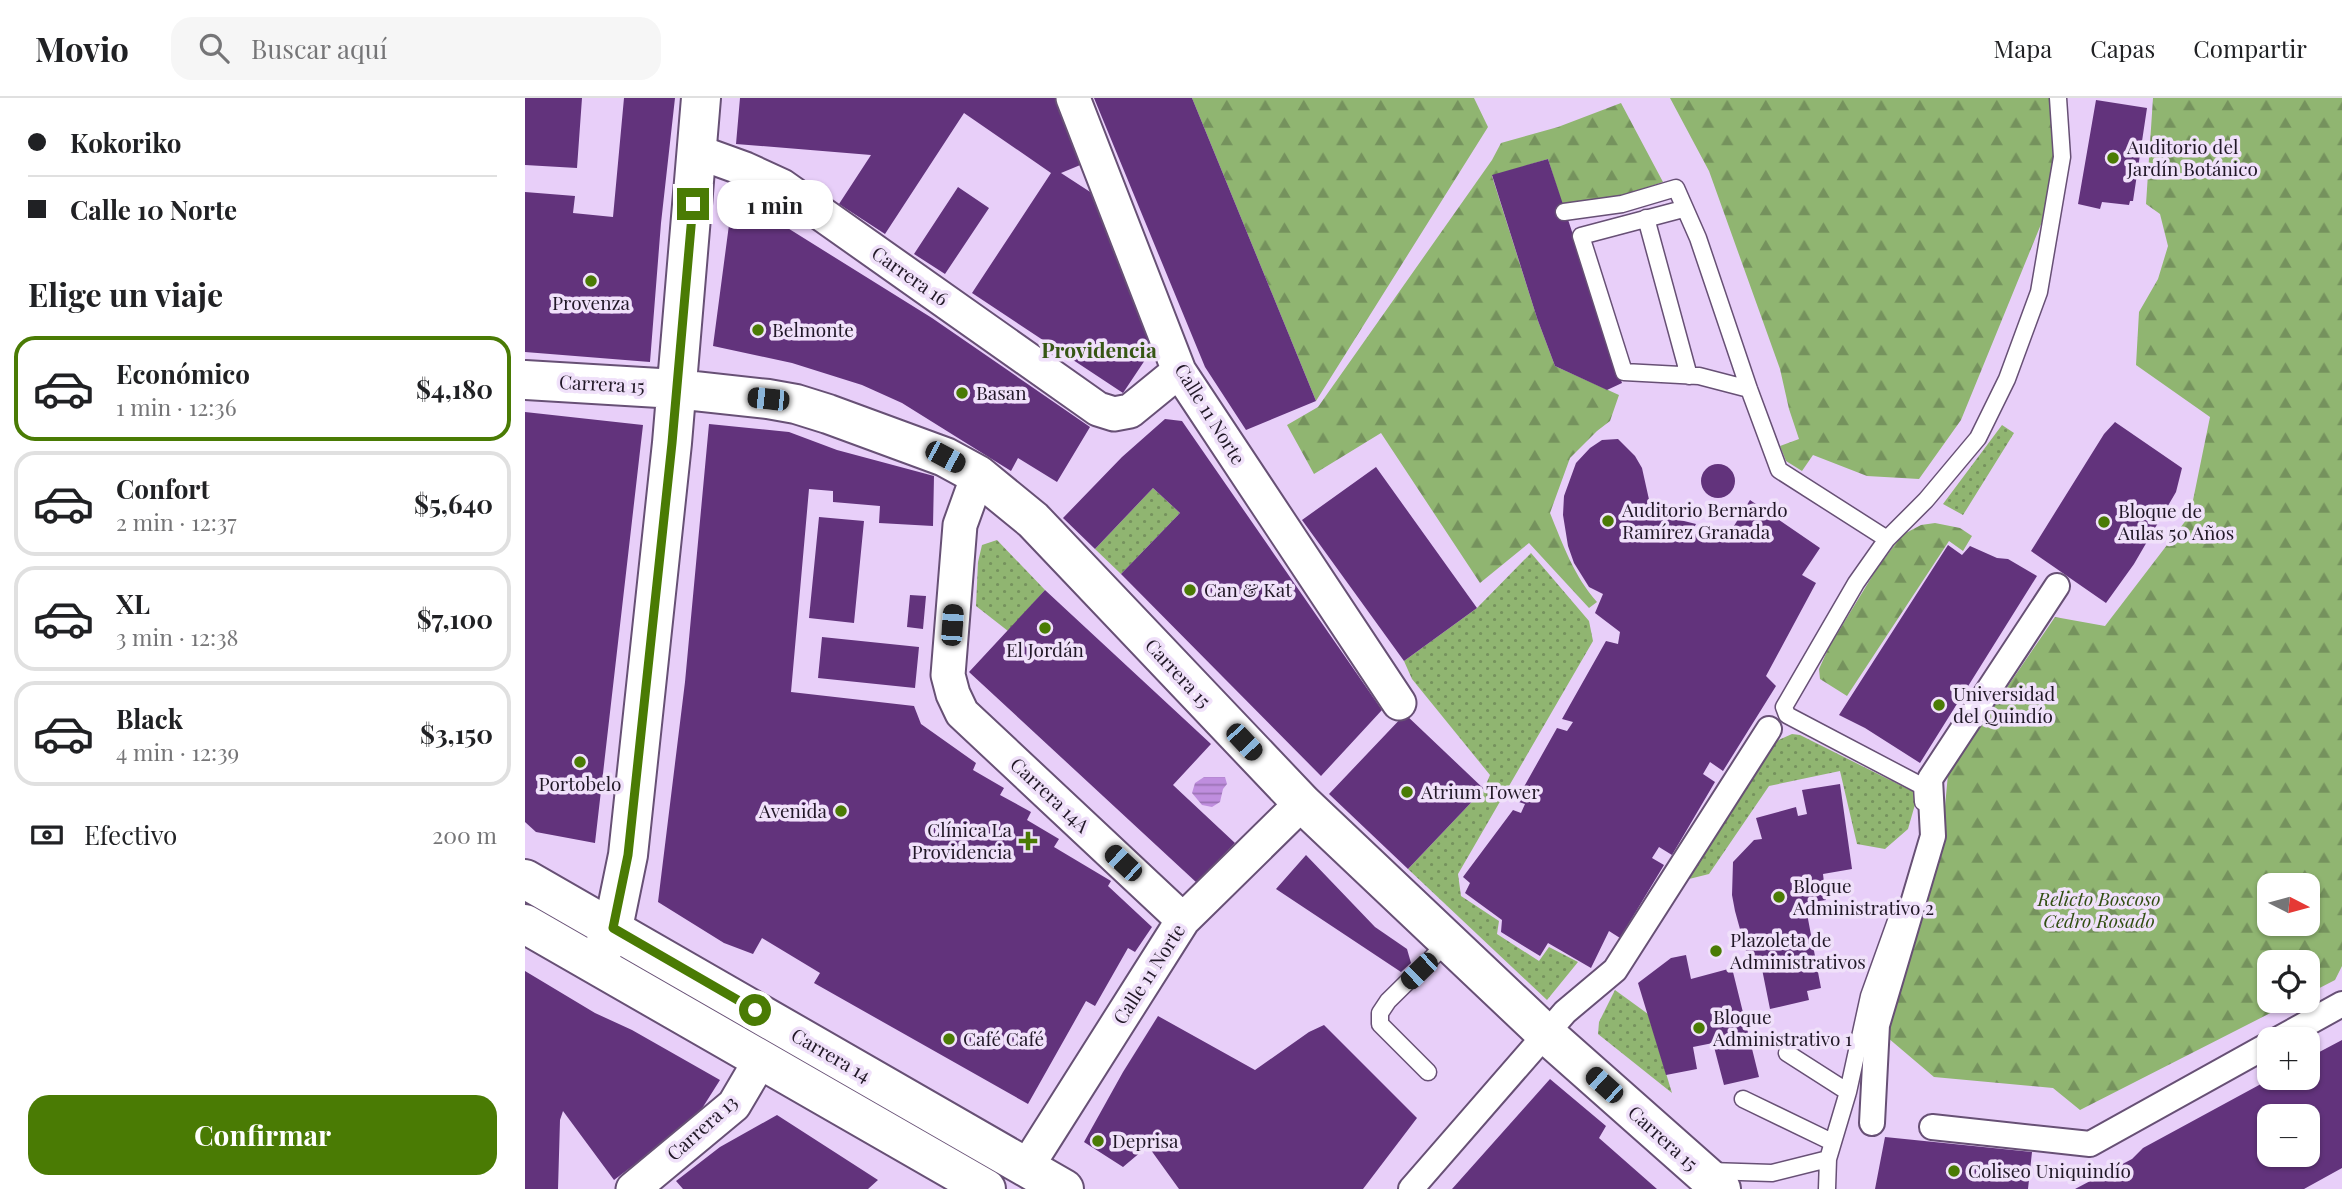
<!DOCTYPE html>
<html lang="es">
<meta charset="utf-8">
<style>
:root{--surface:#fff;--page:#f6f6f6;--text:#202124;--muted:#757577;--line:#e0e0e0;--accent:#4a7b04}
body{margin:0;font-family:"Playfair Display",serif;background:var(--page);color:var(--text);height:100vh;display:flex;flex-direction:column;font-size:26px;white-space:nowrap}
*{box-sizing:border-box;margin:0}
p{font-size:23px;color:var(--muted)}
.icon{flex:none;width:38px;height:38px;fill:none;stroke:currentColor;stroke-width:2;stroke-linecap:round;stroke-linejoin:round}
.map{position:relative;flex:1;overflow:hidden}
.drawer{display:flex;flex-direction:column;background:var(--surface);width:525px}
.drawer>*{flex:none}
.banner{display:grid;align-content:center;height:154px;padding:0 28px;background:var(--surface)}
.needle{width:46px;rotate:96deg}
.buttons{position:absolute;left:1732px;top:775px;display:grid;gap:14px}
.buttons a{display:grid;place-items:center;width:63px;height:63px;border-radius:14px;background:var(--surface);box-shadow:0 2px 5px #0004;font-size:35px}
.end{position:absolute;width:32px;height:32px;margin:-16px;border:9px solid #4a7b04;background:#fff;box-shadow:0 0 0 4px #fff}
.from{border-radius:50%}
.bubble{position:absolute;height:49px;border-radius:21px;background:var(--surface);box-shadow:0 2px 5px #0004;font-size:23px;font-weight:700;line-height:49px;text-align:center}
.car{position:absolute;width:21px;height:42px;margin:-21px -10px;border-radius:9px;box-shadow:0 0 5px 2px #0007;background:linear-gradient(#222 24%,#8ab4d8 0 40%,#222 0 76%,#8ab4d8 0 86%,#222 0)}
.banner b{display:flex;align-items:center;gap:24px;height:66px;font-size:26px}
.banner b+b{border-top:2px solid var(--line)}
.banner i{width:18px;height:18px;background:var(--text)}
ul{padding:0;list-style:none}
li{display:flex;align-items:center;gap:21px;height:105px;margin:0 14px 10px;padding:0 14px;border:4px solid var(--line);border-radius:21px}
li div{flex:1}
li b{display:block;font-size:26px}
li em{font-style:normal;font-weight:700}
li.active{border-color:var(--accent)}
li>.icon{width:63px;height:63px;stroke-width:1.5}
h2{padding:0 28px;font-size:32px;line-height:84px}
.pay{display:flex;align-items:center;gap:18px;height:77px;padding:0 28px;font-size:26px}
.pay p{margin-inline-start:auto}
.primary-button{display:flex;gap:14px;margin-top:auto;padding:14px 28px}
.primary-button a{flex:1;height:80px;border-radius:21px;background:var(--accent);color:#fff;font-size:28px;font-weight:700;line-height:80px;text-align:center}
header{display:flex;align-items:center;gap:42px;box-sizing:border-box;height:98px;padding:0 35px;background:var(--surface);border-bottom:2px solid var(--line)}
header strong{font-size:33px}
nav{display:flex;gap:38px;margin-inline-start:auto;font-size:24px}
.search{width:490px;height:63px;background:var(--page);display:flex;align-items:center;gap:18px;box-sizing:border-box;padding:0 24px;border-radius:21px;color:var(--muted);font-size:26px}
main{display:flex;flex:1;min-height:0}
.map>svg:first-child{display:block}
.green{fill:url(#green-dots)}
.forest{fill:url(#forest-firs);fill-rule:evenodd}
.water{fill:url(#water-rules)}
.building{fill:#62337c;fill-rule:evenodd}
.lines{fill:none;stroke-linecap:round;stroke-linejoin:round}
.service-casing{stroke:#675075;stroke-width:19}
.pedestrian-casing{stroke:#675075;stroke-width:28}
.minor-casing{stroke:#675075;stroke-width:37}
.tertiary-casing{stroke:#675075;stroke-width:42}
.secondary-casing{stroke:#675075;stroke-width:42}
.service{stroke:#fff;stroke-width:16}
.pedestrian{stroke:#fff;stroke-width:24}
.minor{stroke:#fff;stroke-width:33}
.tertiary{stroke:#fff;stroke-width:38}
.secondary{stroke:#fff;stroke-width:38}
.route{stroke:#4a7b04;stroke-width:9}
.poi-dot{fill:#4a7b04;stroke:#f0e1fa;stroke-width:2.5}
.labels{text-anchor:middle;stroke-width:7;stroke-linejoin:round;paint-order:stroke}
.poi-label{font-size:19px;fill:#211827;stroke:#f0e1fa;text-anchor:start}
.street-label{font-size:19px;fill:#211827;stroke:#f0e1fa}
.park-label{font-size:19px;font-style:italic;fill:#324f13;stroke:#f0e1fa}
.neighbourhood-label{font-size:21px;font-weight:bold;fill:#375715;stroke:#f0e1fa}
</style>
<header>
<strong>Movio</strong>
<div class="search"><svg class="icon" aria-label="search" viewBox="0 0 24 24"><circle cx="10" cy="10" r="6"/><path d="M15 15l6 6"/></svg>Buscar aquí</div>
<nav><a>Mapa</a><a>Capas</a><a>Compartir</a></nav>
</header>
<main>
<section class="drawer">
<div class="banner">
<b><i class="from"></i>Kokoriko</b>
<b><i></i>Calle 10 Norte</b>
</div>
<h2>Elige un viaje</h2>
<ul>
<li class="active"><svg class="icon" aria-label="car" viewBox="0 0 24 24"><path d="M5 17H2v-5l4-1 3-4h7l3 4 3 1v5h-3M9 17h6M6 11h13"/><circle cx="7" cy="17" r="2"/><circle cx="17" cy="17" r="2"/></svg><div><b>Económico</b><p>1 min · 12:36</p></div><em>$4,180</em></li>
<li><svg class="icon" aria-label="car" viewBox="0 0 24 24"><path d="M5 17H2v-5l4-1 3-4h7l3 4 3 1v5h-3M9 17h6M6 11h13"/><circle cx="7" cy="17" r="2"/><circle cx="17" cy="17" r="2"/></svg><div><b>Confort</b><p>2 min · 12:37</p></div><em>$5,640</em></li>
<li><svg class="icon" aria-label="car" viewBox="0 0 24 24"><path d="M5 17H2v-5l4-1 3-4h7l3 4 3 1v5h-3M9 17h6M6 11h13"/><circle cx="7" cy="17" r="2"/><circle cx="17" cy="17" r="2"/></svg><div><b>XL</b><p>3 min · 12:38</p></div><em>$7,100</em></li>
<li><svg class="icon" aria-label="car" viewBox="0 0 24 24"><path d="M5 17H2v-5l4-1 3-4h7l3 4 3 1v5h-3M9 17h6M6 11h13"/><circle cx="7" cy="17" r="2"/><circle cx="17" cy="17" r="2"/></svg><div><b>Black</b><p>4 min · 12:39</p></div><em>$3,150</em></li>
</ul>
<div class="pay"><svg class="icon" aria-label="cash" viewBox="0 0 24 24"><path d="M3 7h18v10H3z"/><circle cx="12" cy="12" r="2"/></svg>Efectivo<p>200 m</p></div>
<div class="primary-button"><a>Confirmar</a></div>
</section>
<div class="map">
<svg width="1817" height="1091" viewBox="0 0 1817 1091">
<defs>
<pattern id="green-dots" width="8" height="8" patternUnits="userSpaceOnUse" patternTransform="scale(1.75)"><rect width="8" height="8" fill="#90b571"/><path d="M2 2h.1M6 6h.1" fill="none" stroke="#75925d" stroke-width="1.8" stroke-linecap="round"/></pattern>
<pattern id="forest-firs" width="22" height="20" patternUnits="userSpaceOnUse" patternTransform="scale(1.75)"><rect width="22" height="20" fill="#90b571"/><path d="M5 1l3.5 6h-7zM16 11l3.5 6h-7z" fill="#75925d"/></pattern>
<pattern id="water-rules" width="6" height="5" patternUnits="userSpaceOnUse" patternTransform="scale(1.75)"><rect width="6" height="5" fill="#bf8ede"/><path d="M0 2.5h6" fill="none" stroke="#9b73b4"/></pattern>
</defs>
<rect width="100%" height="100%" fill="#e8cff9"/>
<path class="green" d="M1477,327L1489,335L1438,417L1418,406Z
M628,390L655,415L596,476L570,451Z
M472,442L520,492L483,533L451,508L453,464L457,447Z
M1006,455L1064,523L1068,543L933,776L936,798L974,823L972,836L1014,863L1024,849L1053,864L1022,902L883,771L959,691L965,677L887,581L879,563L952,510Z
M1267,636L1275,637L1393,696L1383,731L1360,751L1332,746L1315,673L1244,688L1184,776L1152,784L1245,646Z
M1090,892L1123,916L1147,995L1073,936L1074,924Z"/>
<path class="forest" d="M667,0H949L963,29L791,303Z
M1145,0H1529L1533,58L1521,114L1436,322L1394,381L1342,378L1288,357L1277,373L1261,363L1255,348L1274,341L1264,311L1255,271L1184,73Z
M1628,0H1817V868L1810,882L1783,896V864H1745V903H1769L1555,1012L1528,990L1409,979L1356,934L1417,741L1423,676L1530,519L1580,528L1665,417L1685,319L1611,267L1614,214L1633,181L1643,148L1635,116L1621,106ZM1745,788H1783V826H1745Z
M1096,5L1138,84L1097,98L1037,106L1023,61L967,78L1012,220L1030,268L1094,297L1085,323L1072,333L1045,360L1025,415C1038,447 1049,478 1072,504L1064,510L1004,445L955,485L856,335L789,376L762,327L793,309L967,62L976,45L1033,29Z
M1410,425L1435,430L1447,438L1438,453L1424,443L1322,598L1295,581L1294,571L1304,549L1351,472L1377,437L1396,427Z"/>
<path class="water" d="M679,679H700L702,686L698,691L695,704L687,709L677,707L667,695L670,685Z"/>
<path class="building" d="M0,0H57L52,70L0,67Z
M99,0H150L136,125L125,264L0,254V94L50,98L48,115L88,119Z
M215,0H540L565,63L536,75L576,101L632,244L598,295L447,195L526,75L439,15L360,136L314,106L346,57L211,46Z
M569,0H667L791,303L721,332L680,269Z
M1571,2L1622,10L1608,103H1605L1604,107L1577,104L1575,111L1553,106Z
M1023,61L1097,285L1082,292L1030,268L1012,220L967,77Z
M433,89L464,110L420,176L389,156Z
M216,101L407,220L565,329L532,384L493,360L486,373L377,305L337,287L267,265L188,248L207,104Z
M0,314L118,327L70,745L11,734L0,724Z
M640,321L657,323L857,612L796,678L596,476L655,415L628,390L570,451L538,420L597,359Z
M1590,324L1657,370L1651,394L1609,466L1581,505L1506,453L1579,336Z
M184,326L264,334L312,352L409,378L408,428L354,425L355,408L308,404V393L284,391L266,594L389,608L396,626L451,665L448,672L479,690L475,697L506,714L502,722L534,741L529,749L586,783L583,788L627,829L610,854L603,850L570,908L561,903L503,1006L289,885L295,875L237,840L228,856L199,845L133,804L160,584Z
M1093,341L1110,358L1117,370L1127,415L1171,426L1166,435L1199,444L1225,402L1295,450L1277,477L1291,485L1241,578L1251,588L1198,673L1185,664L1178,676L1190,684L1147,757L1134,749L1127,760L1139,767L1095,840L1084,833L1066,870L1023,845L1015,858L976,834L977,822L940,795L945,785L938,779L988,712L996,715L1000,706L991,703L1032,630L1042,633L1048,624L1037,621L1081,543L1093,546L1095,534L1070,515L1078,496L1064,489L1049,465L1043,448L1038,417L1039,398L1051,365L1065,350L1077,342Z
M1176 383a17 17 0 1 1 34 0a17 17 0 1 1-34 0Z
M851,369L952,510L879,563L777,422Z
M294,419L339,423L329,525L284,520Z
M1423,447L1437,457L1445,448L1472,460L1483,461L1512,478L1395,665L1340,630L1314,617Z
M520,492L686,646L648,687L710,745L672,785L444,574Z
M385,497L401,498L398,531L382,529Z
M297,539L394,549L390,590L293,580Z
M880,616L959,691L883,771L804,696Z
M1315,686L1327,771L1298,776L1301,802L1280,805L1296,890L1282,893L1284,902L1245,911L1235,861L1224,864L1210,813L1207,797L1208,764L1229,742L1237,741L1231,720L1271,709L1273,718L1282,716L1277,692Z
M781,757L850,829L882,851L886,865L876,874L751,791Z
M1161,857L1166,881L1207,870L1234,979L1199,987L1188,945L1168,949L1172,971L1141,977L1113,885L1146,860Z
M0,873L70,915L107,932L195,982L171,1020L89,1082L38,1013L35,1022L33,1091H0Z
M633,918L730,972L784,934L799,927L892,1020L838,1091H654L623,1048L598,1069L559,1044L598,974Z
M1817,942V1070L1779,1091H1550L1607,1061L1618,1050L1747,980H1783V960ZM1745,1018H1783V1057H1745Z
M1025,981L1081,1028L1074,1040L1132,1091H927Z
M252,1017L353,1082L343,1091H158L151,1083L195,1049Z
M1360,1039L1507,1054L1503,1091H1350Z"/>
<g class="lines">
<g class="service-casing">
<path id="service" d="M1158,111L1056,138L1099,274L1174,278L1224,291
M1039,114L1097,106L1151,90L1173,140L1224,291L1254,372L1362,441
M1121,120L1164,278
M1398,704L1397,688L1262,617L1259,609L1331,485L1362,441L1401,402L1453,340L1482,281L1514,194L1537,59L1533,0
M1262,955L1323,994
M903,974L855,926V915L863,903L924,843
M1218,1001L1307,1044
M1185,1073L1247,1075L1303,1061
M1302,1091L1303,1061L1323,994L1344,898L1372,820"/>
</g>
<g class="pedestrian-casing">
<path id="pedestrian" d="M1752,942L1817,906
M1347,1025L1352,927L1408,738L1405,681L1532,488
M1407,1029L1565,1046L1745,946
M886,1091L1040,914L1090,872L1244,631"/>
</g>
<g class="minor-casing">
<path id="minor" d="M548,0L654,273L874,605
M173,54L220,71L257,88L573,311L589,316L605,313L654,273
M453,377L435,427L423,577L428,596L437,615L658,822
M501,1070L658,822L777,705
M108,1091L209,1007L236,961"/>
</g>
<g class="tertiary-casing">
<path id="tertiary" d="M0,282L151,291L243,301L271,306L303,316L420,359L453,377L508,422L777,705L1021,936L1196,1091
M73,861L88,830L103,757L147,345L176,0"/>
</g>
<g class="secondary-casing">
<path id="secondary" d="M0,781L539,1091
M0,826L461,1091"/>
</g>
<use href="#service" class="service"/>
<use href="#pedestrian" class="pedestrian"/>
<use href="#minor" class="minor"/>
<use href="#tertiary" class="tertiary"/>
<use href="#secondary" class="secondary"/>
</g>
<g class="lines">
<path class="route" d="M168,106L147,345L103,757L88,830L230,912"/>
</g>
<g class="poi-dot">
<circle cx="1588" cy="60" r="7"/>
<circle cx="66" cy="183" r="7"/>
<circle cx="233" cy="232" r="7"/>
<circle cx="437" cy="295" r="7"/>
<circle cx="1083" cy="423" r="7"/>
<circle cx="1579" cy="424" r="7"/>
<circle cx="665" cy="492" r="7"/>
<circle cx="520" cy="530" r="7"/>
<circle cx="1414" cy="607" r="7"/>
<circle cx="55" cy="664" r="7"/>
<circle cx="882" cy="694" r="7"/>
<circle cx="316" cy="713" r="7"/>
<path d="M499.5 732.5h7v7h7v7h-7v7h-7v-7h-7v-7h7z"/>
<circle cx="1254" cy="799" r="7"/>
<circle cx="1191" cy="853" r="7"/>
<circle cx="1174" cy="930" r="7"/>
<circle cx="424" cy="941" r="7"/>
<circle cx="573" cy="1043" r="7"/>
<circle cx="1429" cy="1073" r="7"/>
</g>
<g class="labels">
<g class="poi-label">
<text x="1602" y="56">Auditorio del<tspan x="1602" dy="22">Jardín Botánico</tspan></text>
<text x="66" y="212" text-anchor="middle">Provenza</text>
<text x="247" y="239">Belmonte</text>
<text x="451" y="302">Basan</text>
<text x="1097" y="419">Auditorio Bernardo<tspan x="1097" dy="22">Ramírez Granada</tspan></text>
<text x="1593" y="420">Bloque de<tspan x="1593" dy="22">Aulas 50 Años</tspan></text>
<text x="679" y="499">Can &amp; Kat</text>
<text x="520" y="559" text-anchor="middle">El Jordán</text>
<text x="1428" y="603">Universidad<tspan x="1428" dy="22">del Quindío</tspan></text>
<text x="55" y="693" text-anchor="middle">Portobelo</text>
<text x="896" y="701">Atrium Tower</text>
<text x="302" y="720" text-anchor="end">Avenida</text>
<text x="487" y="739" text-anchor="end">Clínica La<tspan x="487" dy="22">Providencia</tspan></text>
<text x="1268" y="795">Bloque<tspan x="1268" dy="22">Administrativo 2</tspan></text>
<text x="1205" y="849">Plazoleta de<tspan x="1205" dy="22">Administrativos</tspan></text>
<text x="1188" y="926">Bloque<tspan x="1188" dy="22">Administrativo 1</tspan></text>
<text x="438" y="948">Café Café</text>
<text x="587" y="1050">Deprisa</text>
<text x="1443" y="1080">Coliseo Uniquindío</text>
</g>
<g class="street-label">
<text transform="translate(385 178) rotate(35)" y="7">Carrera 16</text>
<text transform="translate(77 286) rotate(3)" y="7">Carrera 15</text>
<text transform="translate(685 316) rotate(58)" y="7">Calle 11 Norte</text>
<text transform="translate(653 575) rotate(47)" y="7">Carrera 15</text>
<text transform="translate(525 697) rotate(43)" y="7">Carrera 14A</text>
<text transform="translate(624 876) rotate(-57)" y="7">Calle 11 Norte</text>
<text transform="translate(306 957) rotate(30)" y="7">Carrera 14</text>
<text transform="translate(177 1030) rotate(-42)" y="7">Carrera 13</text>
<text transform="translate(1138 1040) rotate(42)" y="7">Carrera 15</text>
</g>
<g class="park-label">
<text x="1574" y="808">Relicto Boscoso<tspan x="1574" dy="22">Cedro Rosado</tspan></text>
</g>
<g class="neighbourhood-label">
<text x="574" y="260">Providencia</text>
</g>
</g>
</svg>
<div class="buttons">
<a><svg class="needle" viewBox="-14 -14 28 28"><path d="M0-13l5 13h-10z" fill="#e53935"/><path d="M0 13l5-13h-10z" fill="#757577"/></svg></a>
<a><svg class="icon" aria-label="locate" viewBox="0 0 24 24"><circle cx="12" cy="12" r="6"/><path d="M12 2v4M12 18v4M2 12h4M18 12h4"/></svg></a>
<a>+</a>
<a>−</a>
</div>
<i class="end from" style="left:230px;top:912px"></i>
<i class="end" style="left:168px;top:106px"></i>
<div class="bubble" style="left:192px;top:82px;width:116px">1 min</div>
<i class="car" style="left:243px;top:301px;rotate:276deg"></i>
<i class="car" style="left:420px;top:359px;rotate:118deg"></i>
<i class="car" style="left:427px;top:527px;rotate:4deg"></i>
<i class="car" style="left:719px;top:644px;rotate:137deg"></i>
<i class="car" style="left:598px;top:765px;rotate:313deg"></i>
<i class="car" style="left:894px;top:873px;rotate:226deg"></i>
<i class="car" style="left:1079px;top:987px;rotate:312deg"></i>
</div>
</main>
